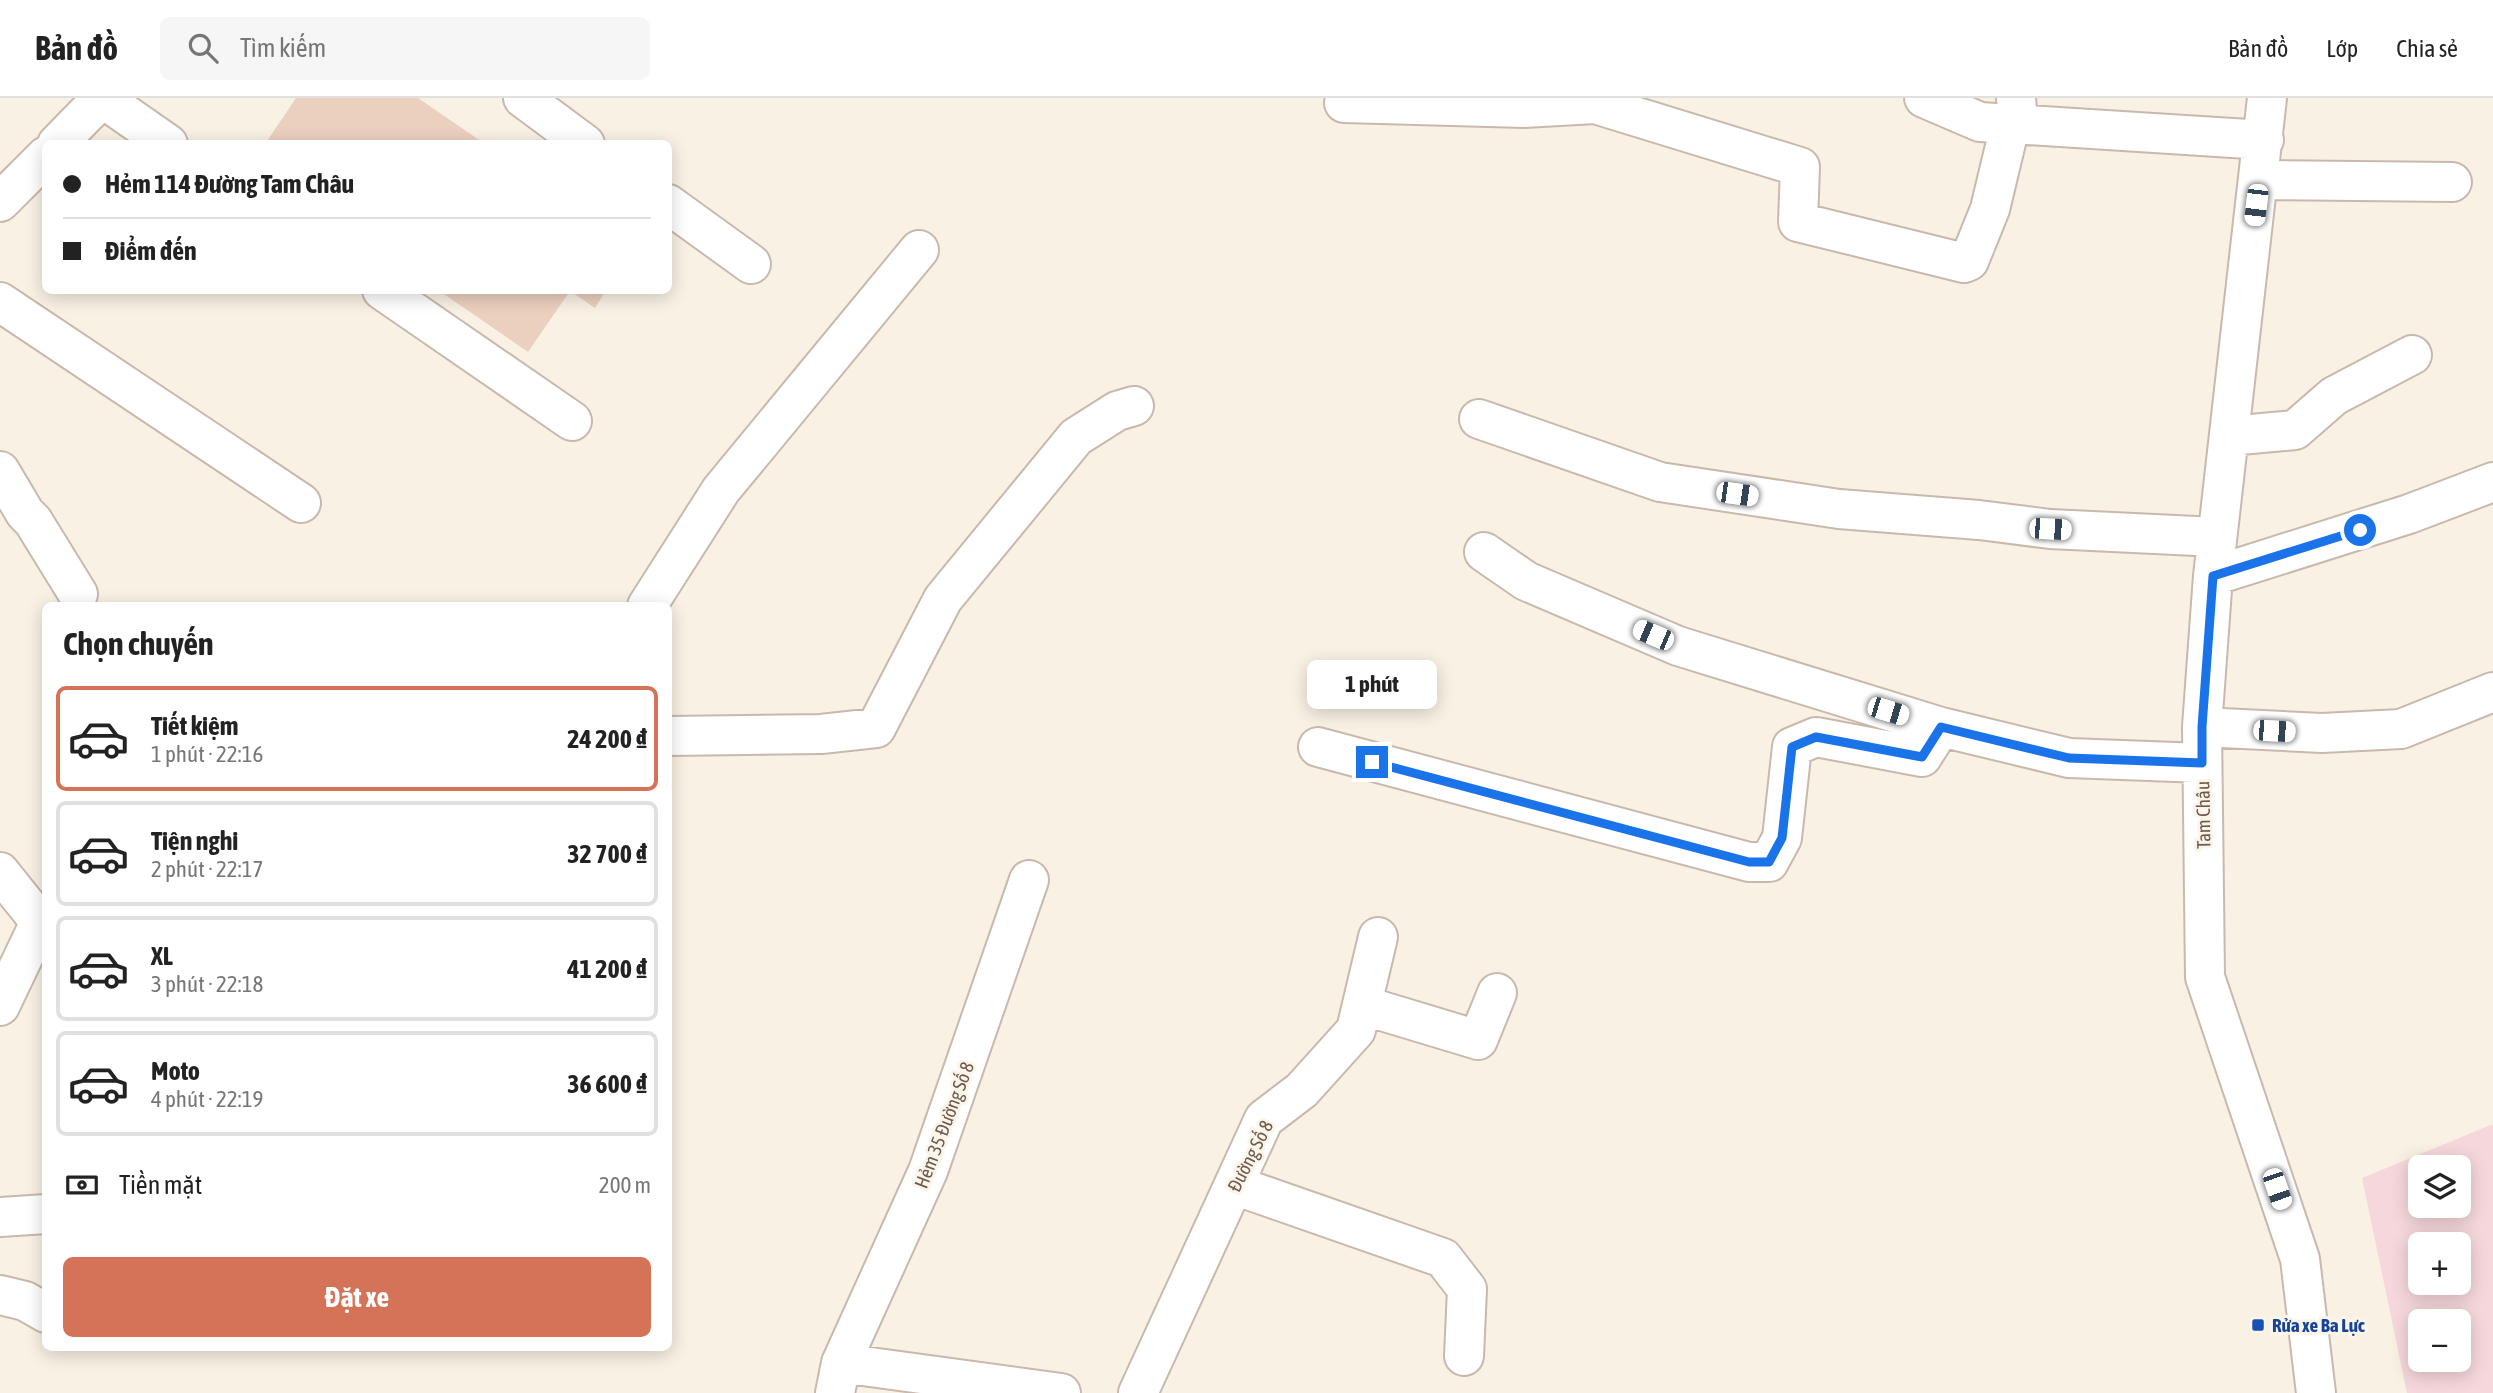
<!DOCTYPE html>
<html lang="vi">
<meta charset="utf-8">
<style>
:root{--surface:#fff;--page:#f6f6f6;--text:#222;--muted:#767676;--line:#e0e0e0;--accent:#d47358}
body{margin:0;font-family:"Asap Condensed",sans-serif;background:var(--page);color:var(--text);height:100vh;display:flex;flex-direction:column;font-size:26px;white-space:nowrap}
*{box-sizing:border-box;margin:0}
p{font-size:23px;color:var(--muted)}
.icon{flex:none;width:38px;height:38px;fill:none;stroke:currentColor;stroke-width:2;stroke-linecap:round;stroke-linejoin:round}
.map{position:relative;flex:1;overflow:hidden}
.sheet{position:absolute;left:42px;top:504px;width:630px;height:749px;display:flex;flex-direction:column;background:var(--surface);border-radius:10px;box-shadow:0 4px 18px #0003}
.sheet>*{flex:none}
.top-card{position:absolute;left:42px;top:42px;width:630px;height:154px;border-radius:10px;box-shadow:0 4px 18px #0003;display:grid;align-content:center;height:154px;padding:0 21px;background:var(--surface)}
.buttons{position:absolute;left:2408px;top:1057px;display:grid;gap:14px}
.buttons a{display:grid;place-items:center;width:63px;height:63px;border-radius:10px;background:var(--surface);box-shadow:0 4px 18px #0003;font-size:35px}
.end{position:absolute;width:32px;height:32px;margin:-16px;border:9px solid #1a73e8;background:#fff;box-shadow:0 0 0 4px #fff}
.from{border-radius:50%}
.bubble{position:absolute;height:49px;border-radius:10px;background:var(--surface);box-shadow:0 4px 18px #0003;font-size:23px;font-weight:700;line-height:49px;text-align:center}
.car{position:absolute;width:21px;height:42px;margin:-21px -10px;border-radius:9px;box-shadow:0 0 5px 2px #0007;background:linear-gradient(#fff 24%,#345 0 40%,#fff 0 76%,#345 0 86%,#fff 0)}
.top-card b{display:flex;align-items:center;gap:24px;height:66px;font-size:26px}
.top-card b+b{border-top:2px solid var(--line)}
.top-card i{width:18px;height:18px;background:var(--text)}
ul{padding:0;list-style:none}
li{display:flex;align-items:center;gap:21px;height:105px;margin:0 14px 10px;padding:0 7px;border:4px solid var(--line);border-radius:10px}
li div{flex:1}
li b{display:block;font-size:26px}
li em{font-style:normal;font-weight:700}
li.selected{border-color:var(--accent)}
li>.icon{width:63px;height:63px;stroke-width:1.5}
h2{padding:0 21px;font-size:32px;line-height:84px}
.pay{display:flex;align-items:center;gap:18px;height:77px;padding:0 21px;font-size:26px}
.pay p{margin-inline-start:auto}
.cta{display:flex;gap:14px;margin-top:auto;padding:14px 21px}
.cta a{flex:1;height:80px;border-radius:10px;background:var(--accent);color:#fff;font-size:28px;font-weight:700;line-height:80px;text-align:center}
header{display:flex;align-items:center;gap:42px;box-sizing:border-box;height:98px;padding:0 35px;background:var(--surface);border-bottom:2px solid var(--line)}
header strong{font-size:33px}
nav{display:flex;gap:38px;margin-inline-start:auto;font-size:24px}
.search{width:490px;height:63px;background:var(--page);display:flex;align-items:center;gap:18px;box-sizing:border-box;padding:0 24px;border-radius:10px;color:var(--muted);font-size:26px}
.map>svg:first-child{display:block}
.medical{fill:#f6d8dc;fill-rule:evenodd}
.building{fill:#ebd0bf}
.lines{fill:none;stroke-linecap:round;stroke-linejoin:round}
.minor-casing{stroke:#c8b9ac;stroke-width:42}
.minor{stroke:#fff;stroke-width:38}
.route{stroke:#1a73e8;stroke-width:9}
.transit-dot{fill:#1a4fb4;stroke:#fcf5ea;stroke-width:2.5}
.labels{text-anchor:middle;stroke-width:6;stroke-linejoin:round;paint-order:stroke}
.street-label{font-size:19px;fill:#6e594d;stroke:#fcf5ea}
.transit-label{font-size:19px;font-weight:bold;fill:#164399;stroke:#fcf5ea;text-anchor:start}
</style>
<header>
<strong>Bản đồ</strong>
<div class="search"><svg class="icon" aria-label="search" viewBox="0 0 24 24"><circle cx="10" cy="10" r="6"/><path d="M15 15l6 6"/></svg>Tìm kiếm</div>
<nav><a>Bản đồ</a><a>Lớp</a><a>Chia sẻ</a></nav>
</header>
<div class="map">
<svg width="2493" height="1295" viewBox="0 0 2493 1295">
<rect width="100%" height="100%" fill="#f9f1e4"/>
<path class="medical" d="M2493,1026V1295H2407L2362,1080ZM2420,1069H2459V1108H2420ZM2420,1146H2459V1185H2420ZM2420,1223H2459V1262H2420Z"/>
<path class="building" d="M296,0H418L485,46H265Z
M438,192H606L595,210L570,193L528,254Z"/>
<g class="lines">
<g class="minor-casing">
<path id="minor" d="M102,0L168,46
M523,0L585,46
M1924,0L1980,24L2264,42
M2267,0L2213,478L2202,629L2205,879L2300,1161L2316,1295
M1344,5L1524,10L1595,6L1800,69L1798,124L1964,165L1969,163L1990,111L2008,36L2018,25L2016,0
M57,46L102,0
M2259,82L2452,84
M0,104L46,58
M668,106L751,166
M382,192L572,323
M0,204L301,405
M1479,321L1660,384L1839,411L1979,422L2050,431L2217,439
M2229,338L2295,332L2334,298L2412,257
M0,373L25,415L33,423L78,496
M1484,454L1526,483L1678,548L1941,629L2069,660L2202,665
M2213,478L2409,416L2493,384
M647,508L721,392L919,152
M2202,629L2322,635L2401,631L2493,594
M668,638L821,636L876,630L943,501L1076,339L1117,313L1134,308
M1318,649L1749,764H1769L1782,740L1792,649L1816,639L1922,659L1941,629
M0,774L40,824L0,908
M1362,907L1478,942L1497,895
M1234,1087L1443,1160L1467,1191L1464,1258
M0,1119L46,1116
M0,1197L25,1203L46,1215
M841,1265L928,1073L1029,782
M835,1295L841,1265L1061,1295
M1138,1295L1264,1021L1302,992L1356,932L1378,839"/>
</g>
<use href="#minor" class="minor"/>
</g>
<g class="lines">
<path class="route" d="M1372,664L1749,764H1769L1782,740L1792,649L1816,639L1922,659L1941,629L2069,660L2202,665V629L2213,478L2360,432"/>
</g>
<rect class="transit-dot" x="2251" y="1220" width="14" height="14" rx="3.5"/>
<g class="labels">
<g class="street-label">
<text transform="translate(2203 717) rotate(-91)" y="7">Tam Châu</text>
<text transform="translate(944 1027) rotate(-69)" y="7">Hẻm 35 Đường Số 8</text>
<text transform="translate(1250 1058) rotate(-63)" y="7">Đường Số 8</text>
</g>
<g class="transit-label">
<text x="2272" y="1234">Rửa xe Ba Lực</text>
</g>
</g>
</svg>
<div class="buttons">
<a><svg class="icon" aria-label="layers" viewBox="0 0 24 24"><path d="M12 4l9 5-9 5-9-5zM3 14l9 5 9-5"/></svg></a>
<a>+</a>
<a>−</a>
</div>
<i class="end from" style="left:2360px;top:432px"></i>
<i class="end" style="left:1372px;top:664px"></i>
<div class="bubble" style="left:1307px;top:562px;width:130px">1 phút</div>
<i class="car" style="left:2256px;top:107px;rotate:187deg"></i>
<i class="car" style="left:1737px;top:396px;rotate:98deg"></i>
<i class="car" style="left:2050px;top:431px;rotate:93deg"></i>
<i class="car" style="left:1653px;top:537px;rotate:293deg"></i>
<i class="car" style="left:1888px;top:613px;rotate:107deg"></i>
<i class="car" style="left:2274px;top:633px;rotate:93deg"></i>
<i class="car" style="left:2277px;top:1091px;rotate:161deg"></i>
<div class="top-card">
<b><i class="from"></i>Hẻm 114 Đường Tam Châu</b>
<b><i></i>Điểm đến</b>
</div>
<section class="sheet">
<h2>Chọn chuyến</h2>
<ul>
<li class="selected"><svg class="icon" aria-label="car" viewBox="0 0 24 24"><path d="M5 17H2v-5l4-1 3-4h7l3 4 3 1v5h-3M9 17h6M6 11h13"/><circle cx="7" cy="17" r="2"/><circle cx="17" cy="17" r="2"/></svg><div><b>Tiết kiệm</b><p>1 phút · 22:16</p></div><em>24 200 ₫</em></li>
<li><svg class="icon" aria-label="car" viewBox="0 0 24 24"><path d="M5 17H2v-5l4-1 3-4h7l3 4 3 1v5h-3M9 17h6M6 11h13"/><circle cx="7" cy="17" r="2"/><circle cx="17" cy="17" r="2"/></svg><div><b>Tiện nghi</b><p>2 phút · 22:17</p></div><em>32 700 ₫</em></li>
<li><svg class="icon" aria-label="car" viewBox="0 0 24 24"><path d="M5 17H2v-5l4-1 3-4h7l3 4 3 1v5h-3M9 17h6M6 11h13"/><circle cx="7" cy="17" r="2"/><circle cx="17" cy="17" r="2"/></svg><div><b>XL</b><p>3 phút · 22:18</p></div><em>41 200 ₫</em></li>
<li><svg class="icon" aria-label="car" viewBox="0 0 24 24"><path d="M5 17H2v-5l4-1 3-4h7l3 4 3 1v5h-3M9 17h6M6 11h13"/><circle cx="7" cy="17" r="2"/><circle cx="17" cy="17" r="2"/></svg><div><b>Moto</b><p>4 phút · 22:19</p></div><em>36 600 ₫</em></li>
</ul>
<div class="pay"><svg class="icon" aria-label="cash" viewBox="0 0 24 24"><path d="M3 7h18v10H3z"/><circle cx="12" cy="12" r="2"/></svg>Tiền mặt<p>200 m</p></div>
<div class="cta"><a>Đặt xe</a></div>
</section>
</div>
